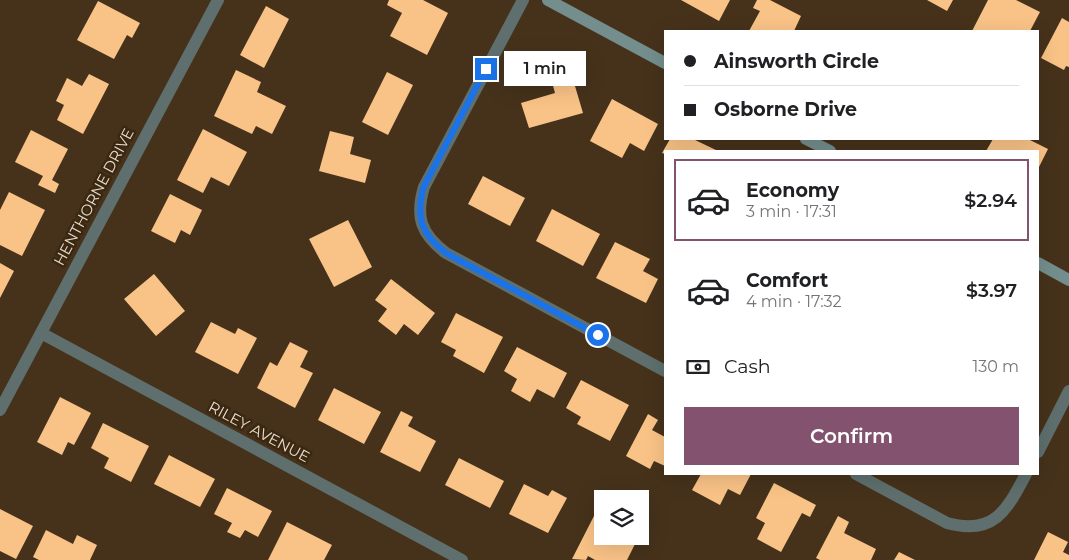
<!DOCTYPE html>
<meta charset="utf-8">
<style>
:root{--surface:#fff;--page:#f2f2f2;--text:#202124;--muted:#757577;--line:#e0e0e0;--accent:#82526e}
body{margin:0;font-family:Montserrat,sans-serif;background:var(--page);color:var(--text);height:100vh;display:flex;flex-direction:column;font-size:19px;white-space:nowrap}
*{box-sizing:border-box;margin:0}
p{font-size:16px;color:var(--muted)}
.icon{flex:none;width:28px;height:28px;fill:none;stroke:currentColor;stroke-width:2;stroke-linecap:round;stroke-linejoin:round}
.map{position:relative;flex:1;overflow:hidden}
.side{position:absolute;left:664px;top:150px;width:375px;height:325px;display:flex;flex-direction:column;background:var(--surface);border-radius:0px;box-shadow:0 5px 20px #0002}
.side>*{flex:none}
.banner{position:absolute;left:664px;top:30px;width:375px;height:110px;border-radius:0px;box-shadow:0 5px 20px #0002;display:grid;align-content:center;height:110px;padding:0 20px;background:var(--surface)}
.controls{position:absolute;left:594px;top:490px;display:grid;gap:10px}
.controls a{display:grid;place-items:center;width:55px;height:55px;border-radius:0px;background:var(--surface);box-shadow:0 5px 20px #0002;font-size:25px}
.end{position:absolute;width:22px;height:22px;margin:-11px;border:6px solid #1a73e8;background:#fff;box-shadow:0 0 0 2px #fff}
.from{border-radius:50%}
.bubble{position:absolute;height:35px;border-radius:0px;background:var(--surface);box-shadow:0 5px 20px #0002;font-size:16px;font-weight:600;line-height:35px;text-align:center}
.banner b{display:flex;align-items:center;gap:18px;height:48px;font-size:19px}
.banner b+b{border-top:1px solid var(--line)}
.banner i{width:12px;height:12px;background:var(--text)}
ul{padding:9px 0 0;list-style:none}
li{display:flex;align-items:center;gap:15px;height:82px;margin:0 10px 8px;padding:0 10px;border:2px solid transparent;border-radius:0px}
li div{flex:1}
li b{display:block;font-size:19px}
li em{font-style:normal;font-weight:600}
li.active{border-color:var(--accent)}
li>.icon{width:45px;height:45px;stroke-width:1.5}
.pay{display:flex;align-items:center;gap:12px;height:55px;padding:0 20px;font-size:19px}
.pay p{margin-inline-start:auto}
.cta{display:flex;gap:10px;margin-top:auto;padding:10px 20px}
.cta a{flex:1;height:58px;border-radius:0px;background:var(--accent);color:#fff;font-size:20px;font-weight:600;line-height:58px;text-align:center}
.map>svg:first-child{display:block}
.building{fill:#f9c387}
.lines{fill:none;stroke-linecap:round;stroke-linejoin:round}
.street{stroke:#5e6f6e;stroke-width:12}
.secondary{stroke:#738e8c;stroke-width:12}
.route{stroke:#1a73e8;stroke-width:6}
.labels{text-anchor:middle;stroke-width:5;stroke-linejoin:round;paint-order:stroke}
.street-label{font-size:15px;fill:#eaddd0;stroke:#3b2811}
</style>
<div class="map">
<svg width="1069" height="560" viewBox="0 0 1069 560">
<rect width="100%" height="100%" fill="#46321b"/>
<path class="building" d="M389,0H423L448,13L427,55L390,36L402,13L387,5Z
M681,0H730L719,21Z
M757,0H770L801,16L794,31H749L760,11L753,8Z
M927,0H953L947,11Z
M988,0H1016L1040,12L1030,31H972Z
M98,1L140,23L132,38L127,35L114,59L77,40Z
M266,6L289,19L264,68L240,55Z
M1062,18L1069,22V67L1066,66L1064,70L1041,58Z
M236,70L261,82L257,92L286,106L272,134L256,126L252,134L214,116Z
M387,72L413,85L388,135L362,122Z
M89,74L109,84L83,134L57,120L64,105L56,101L67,78L82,86Z
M572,76L583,113L529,128L521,103L555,93L552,82Z
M612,99L658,124L644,151L630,143L622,158L590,141Z
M203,129L247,152L229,186L211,177L203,193L177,180Z
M31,130L68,149L52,180L59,184L55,193L38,185L43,176L15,162Z
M330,131L354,137L350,154L371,160L365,183L319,171Z
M670,139H693L718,151H665V154L662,153Z
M993,139H1030V140L1048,149L1038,169V151H986Z
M483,176L525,198L510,226L468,204Z
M9,192L45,210L22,256L0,245V210Z
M170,194L202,210L190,235L181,230L175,243L151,231Z
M552,209L600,234L583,266L536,241Z
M348,220L372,267L334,287L309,239Z
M615,242L650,259L643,271L658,279L646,303L596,278Z
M0,263L14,271L0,298Z
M154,274L185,311L156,336L124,299Z
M391,279L435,313L418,335L404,324L396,335L378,321L387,309L375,300Z
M456,313L503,337L484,373L453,356L456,350L441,342Z
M211,322L235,334L238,328L257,338L238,374L195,352Z
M290,342L308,351L300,367L313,373L295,408L257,388L270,362L277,366Z
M517,347L567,373L554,398L537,389L530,402L511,391L517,379L504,371Z
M581,380L629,405L610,441L577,424L581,417L566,408Z
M334,388L381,412L364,444L318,420Z
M60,397L91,413L74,445L68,442L62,455L37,442Z
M401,411L413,417L408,426L436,441L420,472L380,452Z
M648,414L658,420L652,430L665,437V466L654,461L650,469L626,456Z
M103,423L149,446L131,482L104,468L109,458L91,448Z
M169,455L215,479L200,507L154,484Z
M459,458L504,481L490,508L445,485Z
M701,474H751L740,495L728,489L720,505L692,490Z
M774,483L816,505L810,517L802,513L781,552L757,539L765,523L756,518Z
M524,484L548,496L552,490L567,498L548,533L509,514Z
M227,488L272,511L258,537L245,530L240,538L227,532L232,523L214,514Z
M0,509L33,526L16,559L0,551Z
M596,512L602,515V536H639L627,560H595L588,556L586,560L572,559Z
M838,516L849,522L844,533L876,549L871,560H820L816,558Z
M287,522L332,545L324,560H268Z
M46,530L73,544L77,535L97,545L90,560H39L33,557Z
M1048,532L1068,542L1063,552L1069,555V560H1034Z
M899,552L915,560H894Z"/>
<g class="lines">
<path class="street" d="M523,0L424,187C415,217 421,234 446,253L665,371
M41,333L462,560
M0,410L218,0
M1038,452L1069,391
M856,474L947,523C994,536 1007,510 1026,474"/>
<path class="secondary" d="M548,0L665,63
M806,139L830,151
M1038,263L1069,280"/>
</g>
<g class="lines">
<path class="route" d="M486,69L424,186C415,217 421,234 446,253L598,335"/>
</g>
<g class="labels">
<g class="street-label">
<text transform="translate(94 197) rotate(-62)" y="5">HENTHORNE DRIVE</text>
<text transform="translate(259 432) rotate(28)" y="5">RILEY AVENUE</text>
</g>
</g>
</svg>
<div class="controls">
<a><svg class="icon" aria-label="layers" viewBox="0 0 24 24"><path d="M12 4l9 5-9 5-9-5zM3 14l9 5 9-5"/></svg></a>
</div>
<i class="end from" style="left:598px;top:335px"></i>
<i class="end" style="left:486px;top:69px"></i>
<div class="bubble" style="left:504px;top:51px;width:82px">1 min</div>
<div class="banner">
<b><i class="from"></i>Ainsworth Circle</b>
<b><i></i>Osborne Drive</b>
</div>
<section class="side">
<ul>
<li class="active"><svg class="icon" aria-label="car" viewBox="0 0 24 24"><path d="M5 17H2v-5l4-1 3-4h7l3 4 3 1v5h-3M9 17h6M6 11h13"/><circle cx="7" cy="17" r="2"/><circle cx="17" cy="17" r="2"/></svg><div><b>Economy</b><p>3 min · 17:31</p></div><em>$2.94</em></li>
<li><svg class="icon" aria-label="car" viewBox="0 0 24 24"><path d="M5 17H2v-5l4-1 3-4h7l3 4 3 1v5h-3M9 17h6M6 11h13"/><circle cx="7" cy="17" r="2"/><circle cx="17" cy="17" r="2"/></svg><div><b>Comfort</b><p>4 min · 17:32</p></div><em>$3.97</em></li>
</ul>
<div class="pay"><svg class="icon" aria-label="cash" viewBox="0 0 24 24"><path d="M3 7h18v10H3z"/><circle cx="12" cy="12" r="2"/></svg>Cash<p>130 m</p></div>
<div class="cta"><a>Confirm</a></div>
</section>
</div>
